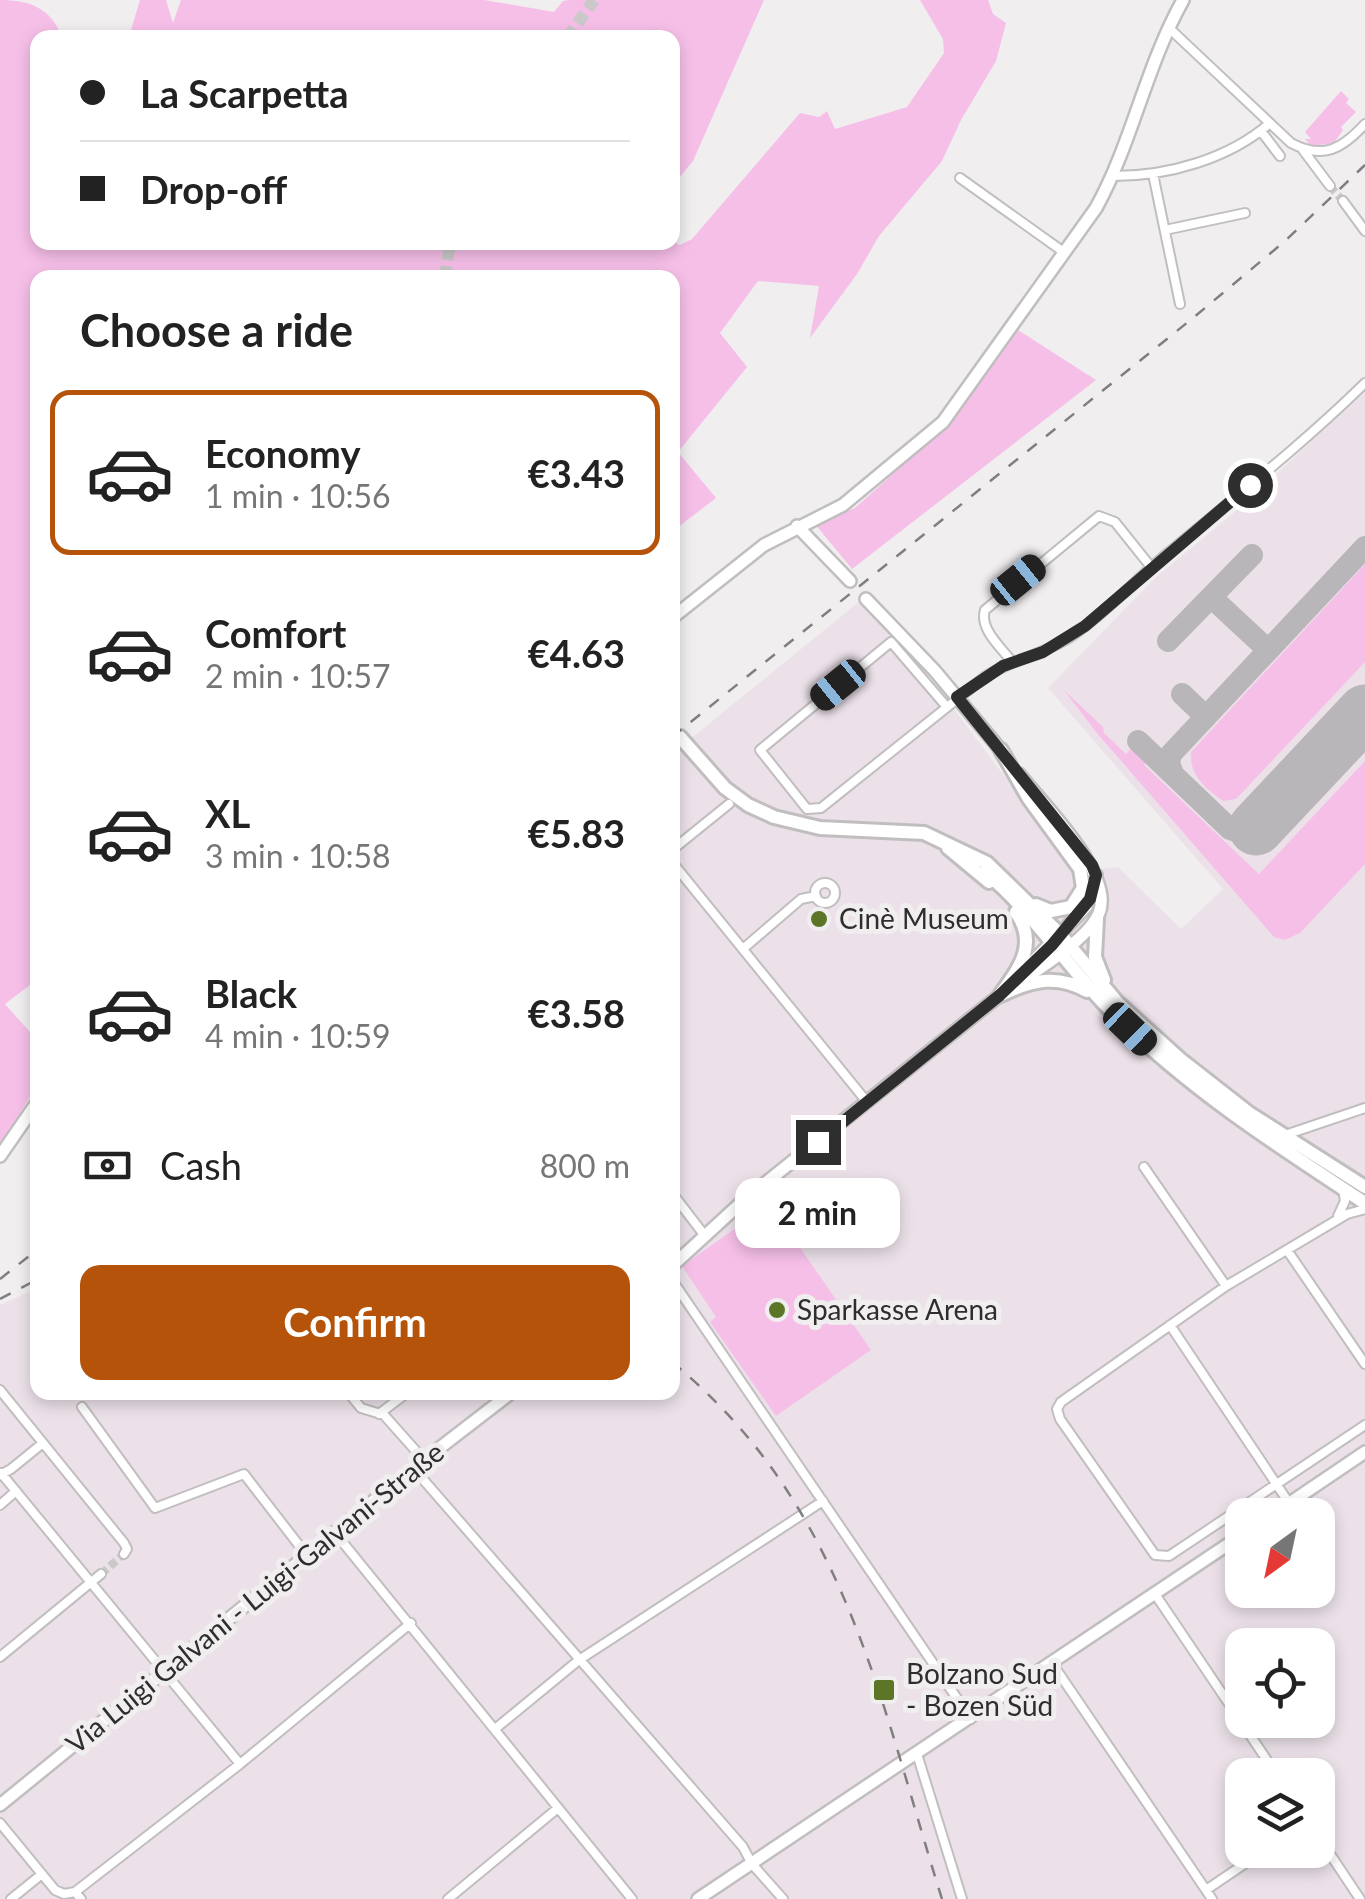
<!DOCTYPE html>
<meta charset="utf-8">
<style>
:root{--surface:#fff;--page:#f2f2f2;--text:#222;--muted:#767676;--line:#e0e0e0;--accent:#b45309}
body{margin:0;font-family:Lato,sans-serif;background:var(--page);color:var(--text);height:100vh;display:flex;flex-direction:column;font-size:38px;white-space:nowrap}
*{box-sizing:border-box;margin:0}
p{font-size:32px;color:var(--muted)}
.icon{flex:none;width:55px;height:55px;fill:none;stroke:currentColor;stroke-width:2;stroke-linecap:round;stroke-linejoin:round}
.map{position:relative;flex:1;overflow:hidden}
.drawer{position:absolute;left:30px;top:270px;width:650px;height:1130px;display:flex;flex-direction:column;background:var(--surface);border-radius:20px;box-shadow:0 5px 15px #0003}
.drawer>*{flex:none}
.hud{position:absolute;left:30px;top:30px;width:650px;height:220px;border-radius:20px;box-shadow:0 5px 15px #0003;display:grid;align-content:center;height:220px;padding:0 50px;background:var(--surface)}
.needle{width:65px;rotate:213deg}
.controls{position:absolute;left:1225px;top:1498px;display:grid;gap:20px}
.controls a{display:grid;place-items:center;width:110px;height:110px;border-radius:20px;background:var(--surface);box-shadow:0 5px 15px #0003;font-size:50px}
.end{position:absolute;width:45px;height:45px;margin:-22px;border:12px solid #2f2e2f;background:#fff;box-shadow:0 0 0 5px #fff}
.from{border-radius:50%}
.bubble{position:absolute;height:70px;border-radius:20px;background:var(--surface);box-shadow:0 5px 15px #0003;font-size:32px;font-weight:700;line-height:70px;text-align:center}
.car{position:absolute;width:30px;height:60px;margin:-30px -15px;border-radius:12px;box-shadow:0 0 8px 2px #0007;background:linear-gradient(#222 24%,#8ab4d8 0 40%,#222 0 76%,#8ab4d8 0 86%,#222 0)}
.hud b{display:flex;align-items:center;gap:35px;height:95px;font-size:38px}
.hud b+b{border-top:2px solid var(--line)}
.hud i{width:25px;height:25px;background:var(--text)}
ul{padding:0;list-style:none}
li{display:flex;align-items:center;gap:30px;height:165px;margin:0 20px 15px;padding:0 30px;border:5px solid transparent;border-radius:20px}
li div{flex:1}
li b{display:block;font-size:38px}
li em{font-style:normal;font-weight:700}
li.on{border-color:var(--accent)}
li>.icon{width:90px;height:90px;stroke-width:1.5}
h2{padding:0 50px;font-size:45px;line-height:120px}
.pay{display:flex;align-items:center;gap:25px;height:110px;padding:0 50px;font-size:38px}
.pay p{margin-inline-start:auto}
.action{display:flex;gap:20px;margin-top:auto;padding:20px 50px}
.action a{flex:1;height:115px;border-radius:20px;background:var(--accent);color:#fff;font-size:40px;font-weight:700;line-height:115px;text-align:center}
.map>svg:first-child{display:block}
.built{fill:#ece1e9;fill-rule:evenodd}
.green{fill:#f6bfe8}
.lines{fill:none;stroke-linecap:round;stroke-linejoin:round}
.taxiway{stroke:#b8b6b8;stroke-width:22}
.runway{stroke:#b8b6b8;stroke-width:55}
.street-tunnel{stroke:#cac8c9;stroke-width:8;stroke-dasharray:8 4;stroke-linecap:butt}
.primary-tunnel{stroke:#cac8c9;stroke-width:12;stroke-dasharray:12 6;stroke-linecap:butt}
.street-casing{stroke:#c1bec0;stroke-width:12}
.secondary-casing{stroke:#c1bec0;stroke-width:16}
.primary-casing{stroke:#c1bec0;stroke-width:18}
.street{stroke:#fff;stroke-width:8}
.secondary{stroke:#fff;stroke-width:11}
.primary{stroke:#fff;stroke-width:12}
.rail{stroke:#807e80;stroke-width:2.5;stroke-dasharray:12 12;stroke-linecap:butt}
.route{stroke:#2f2e2f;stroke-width:12}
.poi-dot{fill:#5d7526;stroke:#f1eef0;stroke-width:4}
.labels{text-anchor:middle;stroke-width:10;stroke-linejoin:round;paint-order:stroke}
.poi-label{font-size:28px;fill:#2f2e2f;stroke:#f1eef0;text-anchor:start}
.street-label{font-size:28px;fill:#2f2e2f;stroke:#f1eef0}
</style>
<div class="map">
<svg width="1365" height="1899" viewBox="0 0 1365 1899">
<rect width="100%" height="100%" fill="#f1eef0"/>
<path class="built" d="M1365,393V1899H0V1305L37,1288L38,1392H672L673,753L860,601L941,692L1077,872L1118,867L1181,929L1223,889L1048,688L1156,577L1231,515ZM1242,1515H1318V1590H1242ZM1242,1645H1318V1720H1242ZM1242,1775H1318V1850H1242Z"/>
<path class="green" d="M0,0C30,0 51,8 62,37L38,38V242H673L680,245L692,239L800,113L819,117L827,111L835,129L907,107L944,53L943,39L920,0H988L993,14L1006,23L996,61L961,120L942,161L879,236L857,274L810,338L819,286L758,281L720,333L747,367L678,452L716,498L673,531L672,278H38V979L5,1004L37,1040V1085L0,1146Z
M140,0H166L173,23L181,0H484L554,12L563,1L568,0H764L693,161L679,178H673L672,38L92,37L93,34L131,30Z
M1341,91L1349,99L1346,103L1356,112L1341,127L1343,130L1334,143L1311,146L1305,139H1311L1305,132Z
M1015,328L1096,380L852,569L815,524L855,508L933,438L970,396Z
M1365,564V662L1236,799L1223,801C1206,789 1189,775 1191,752Z
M1064,690L1103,727L1104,733L1126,754L1131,749L1146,762L1144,765L1259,874L1365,761V864L1300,933L1285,940L1274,937L1096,732Z
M756,1214L778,1245L792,1236L871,1350L776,1416L710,1322L716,1317L682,1266Z"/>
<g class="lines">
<path class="taxiway" d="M1211,597L1268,650
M1168,641L1252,555
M1182,694L1206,717
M1138,741L1230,829L1244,834L1256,828
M1173,774L1169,763L1171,754L1365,547"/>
<path class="runway" d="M1256,828L1365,712"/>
<path class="street-tunnel" d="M1330,186L1343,201
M101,1574L124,1554"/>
<path class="primary-tunnel" d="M567,38L594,0
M445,278L450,242"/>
<g class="street-casing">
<path id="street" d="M1169,28L1291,143C1323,160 1342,149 1365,124
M1261,131L1280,156
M1303,150L1330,186
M1153,174L1180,304
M1114,176C1168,176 1229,159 1270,123
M960,178L1065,253
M1343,201L1365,231
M1165,230L1245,213
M1012,662C1001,647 979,629 985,610L1099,516L1115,522L1151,567
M946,706L891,642L760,750L807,809L821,808L986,676C1012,660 1043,654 1069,638C1105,614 1135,580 1168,553C1235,497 1303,444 1365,383
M672,850L729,804
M672,862L867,1102
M815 893a10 10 0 1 1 20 0a10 10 0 1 1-20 0Z
M744,948L801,899L816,896
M1286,1137L1288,1134L1365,1108
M1144,1167L1226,1286
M672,1193L705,1236
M1365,1209L1347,1214L1226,1286L1061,1402L1057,1409L1060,1419L1155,1555L1169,1556L1365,1425
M1338,1216L1345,1201L1343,1189
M1287,1250L1365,1364
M672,1280L971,1719
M1170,1325L1289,1503
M0,1390L124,1543L127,1549L124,1554
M348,1392L361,1408L384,1415L424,1460
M82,1407L155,1508L244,1474L308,1557
M379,1414L408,1392
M414,1469L743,1847L752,1864L783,1899
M1,1473L240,1764
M0,1475L11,1469L43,1443
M0,1505L16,1491
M336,1534L632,1899
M1155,1594L1277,1775
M0,1657L101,1574
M1052,1663L1212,1899
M495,1729L579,1660L823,1501
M917,1754L962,1899
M0,1823L55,1890L64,1894L75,1892L81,1899
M1318,1836L1360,1899
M1206,1890L1265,1850
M75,1892L240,1764L411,1623
M11,1899L42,1874
M448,1899L558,1808"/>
</g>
<g class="secondary-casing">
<path id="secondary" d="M797,526L850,581
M866,599L935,671L1005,755
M672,618L764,545L843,505L943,422L1096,208C1132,143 1146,66 1183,0
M1019,774C1042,803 1115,875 1099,913C1090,936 1049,962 1029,976
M0,1156L38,1101
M672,1266L743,1201L1000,995L1086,907L1096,875
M1272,1515L1365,1452
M0,1805L424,1460L512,1392
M698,1899L1242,1535"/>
</g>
<g class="primary-casing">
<path id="primary" d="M680,737L725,788L748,805L774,817L820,828L924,833L987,863L1061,935L1118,1003L1180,1059L1249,1113L1365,1187
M1001,750L1029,799L1080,869L1083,888L1071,907L1051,911L1036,905
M948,848L989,882
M985,872C1034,912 1068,969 1114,1014C1191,1090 1275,1144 1365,1203
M1097,919L1095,957L1104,980
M1003,994C1033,980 1057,974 1087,991
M1000,995C1020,967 1038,944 1016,912"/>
</g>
<use href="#street" class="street"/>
<use href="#secondary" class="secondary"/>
<use href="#primary" class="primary"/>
<path class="rail" d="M672,737L1193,318L1285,241L1365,165
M0,1279L38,1249
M0,1299L38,1279
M672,1362C845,1504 879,1698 942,1899"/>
</g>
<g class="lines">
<path class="route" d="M818,1142L1000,995L1052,945L1090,899L1096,875L1092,865L957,697L1003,666L1043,652L1085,626L1250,485"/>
</g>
<g class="poi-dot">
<circle cx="819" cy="919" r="10"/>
<circle cx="777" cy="1310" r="10"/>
<rect x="872" y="1678" width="24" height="24" rx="5"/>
</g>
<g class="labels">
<g class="poi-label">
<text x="839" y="929">Cinè Museum</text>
<text x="797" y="1320">Sparkasse Arena</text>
<text x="906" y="1684">Bolzano Sud<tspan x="906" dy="32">- Bozen Süd</tspan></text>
</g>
<g class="street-label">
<text transform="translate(255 1598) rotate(-39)" y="10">Via Luigi Galvani - Luigi-Galvani-Straße</text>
</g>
</g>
</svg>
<div class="controls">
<a><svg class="needle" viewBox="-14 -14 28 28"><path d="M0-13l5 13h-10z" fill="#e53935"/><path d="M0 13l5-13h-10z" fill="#767676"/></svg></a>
<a><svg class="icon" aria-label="locate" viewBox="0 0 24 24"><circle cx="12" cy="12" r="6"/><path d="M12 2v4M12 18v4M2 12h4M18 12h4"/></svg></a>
<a><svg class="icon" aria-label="layers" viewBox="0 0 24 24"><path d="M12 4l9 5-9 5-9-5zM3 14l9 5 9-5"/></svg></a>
</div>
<i class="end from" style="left:1250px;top:485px"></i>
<i class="end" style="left:818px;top:1142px"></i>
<div class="bubble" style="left:735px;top:1178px;width:165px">2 min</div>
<i class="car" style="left:1018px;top:580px;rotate:51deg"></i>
<i class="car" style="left:838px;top:685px;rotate:231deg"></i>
<i class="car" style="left:1130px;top:1029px;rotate:134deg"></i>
<div class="hud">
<b><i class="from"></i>La Scarpetta</b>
<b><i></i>Drop-off</b>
</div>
<section class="drawer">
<h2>Choose a ride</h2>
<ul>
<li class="on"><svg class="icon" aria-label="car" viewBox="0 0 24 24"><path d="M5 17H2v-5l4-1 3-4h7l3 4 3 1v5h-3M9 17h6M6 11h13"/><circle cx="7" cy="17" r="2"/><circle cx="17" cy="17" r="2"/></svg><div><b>Economy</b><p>1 min · 10:56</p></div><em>€3.43</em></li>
<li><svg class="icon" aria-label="car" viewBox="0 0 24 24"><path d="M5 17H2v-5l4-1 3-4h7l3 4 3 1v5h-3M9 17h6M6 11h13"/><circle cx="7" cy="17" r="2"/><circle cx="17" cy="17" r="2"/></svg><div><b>Comfort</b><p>2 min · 10:57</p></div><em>€4.63</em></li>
<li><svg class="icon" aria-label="car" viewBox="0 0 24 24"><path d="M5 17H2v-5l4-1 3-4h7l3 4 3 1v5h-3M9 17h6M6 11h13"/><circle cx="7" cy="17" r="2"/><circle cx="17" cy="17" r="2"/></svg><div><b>XL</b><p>3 min · 10:58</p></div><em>€5.83</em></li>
<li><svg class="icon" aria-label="car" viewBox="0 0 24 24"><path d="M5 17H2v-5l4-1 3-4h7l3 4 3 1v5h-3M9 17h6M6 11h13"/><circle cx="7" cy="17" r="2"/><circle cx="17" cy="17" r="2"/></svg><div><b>Black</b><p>4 min · 10:59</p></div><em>€3.58</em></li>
</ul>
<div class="pay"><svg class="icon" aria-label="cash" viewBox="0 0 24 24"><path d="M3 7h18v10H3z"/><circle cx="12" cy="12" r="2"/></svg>Cash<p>800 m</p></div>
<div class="action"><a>Confirm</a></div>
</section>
</div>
